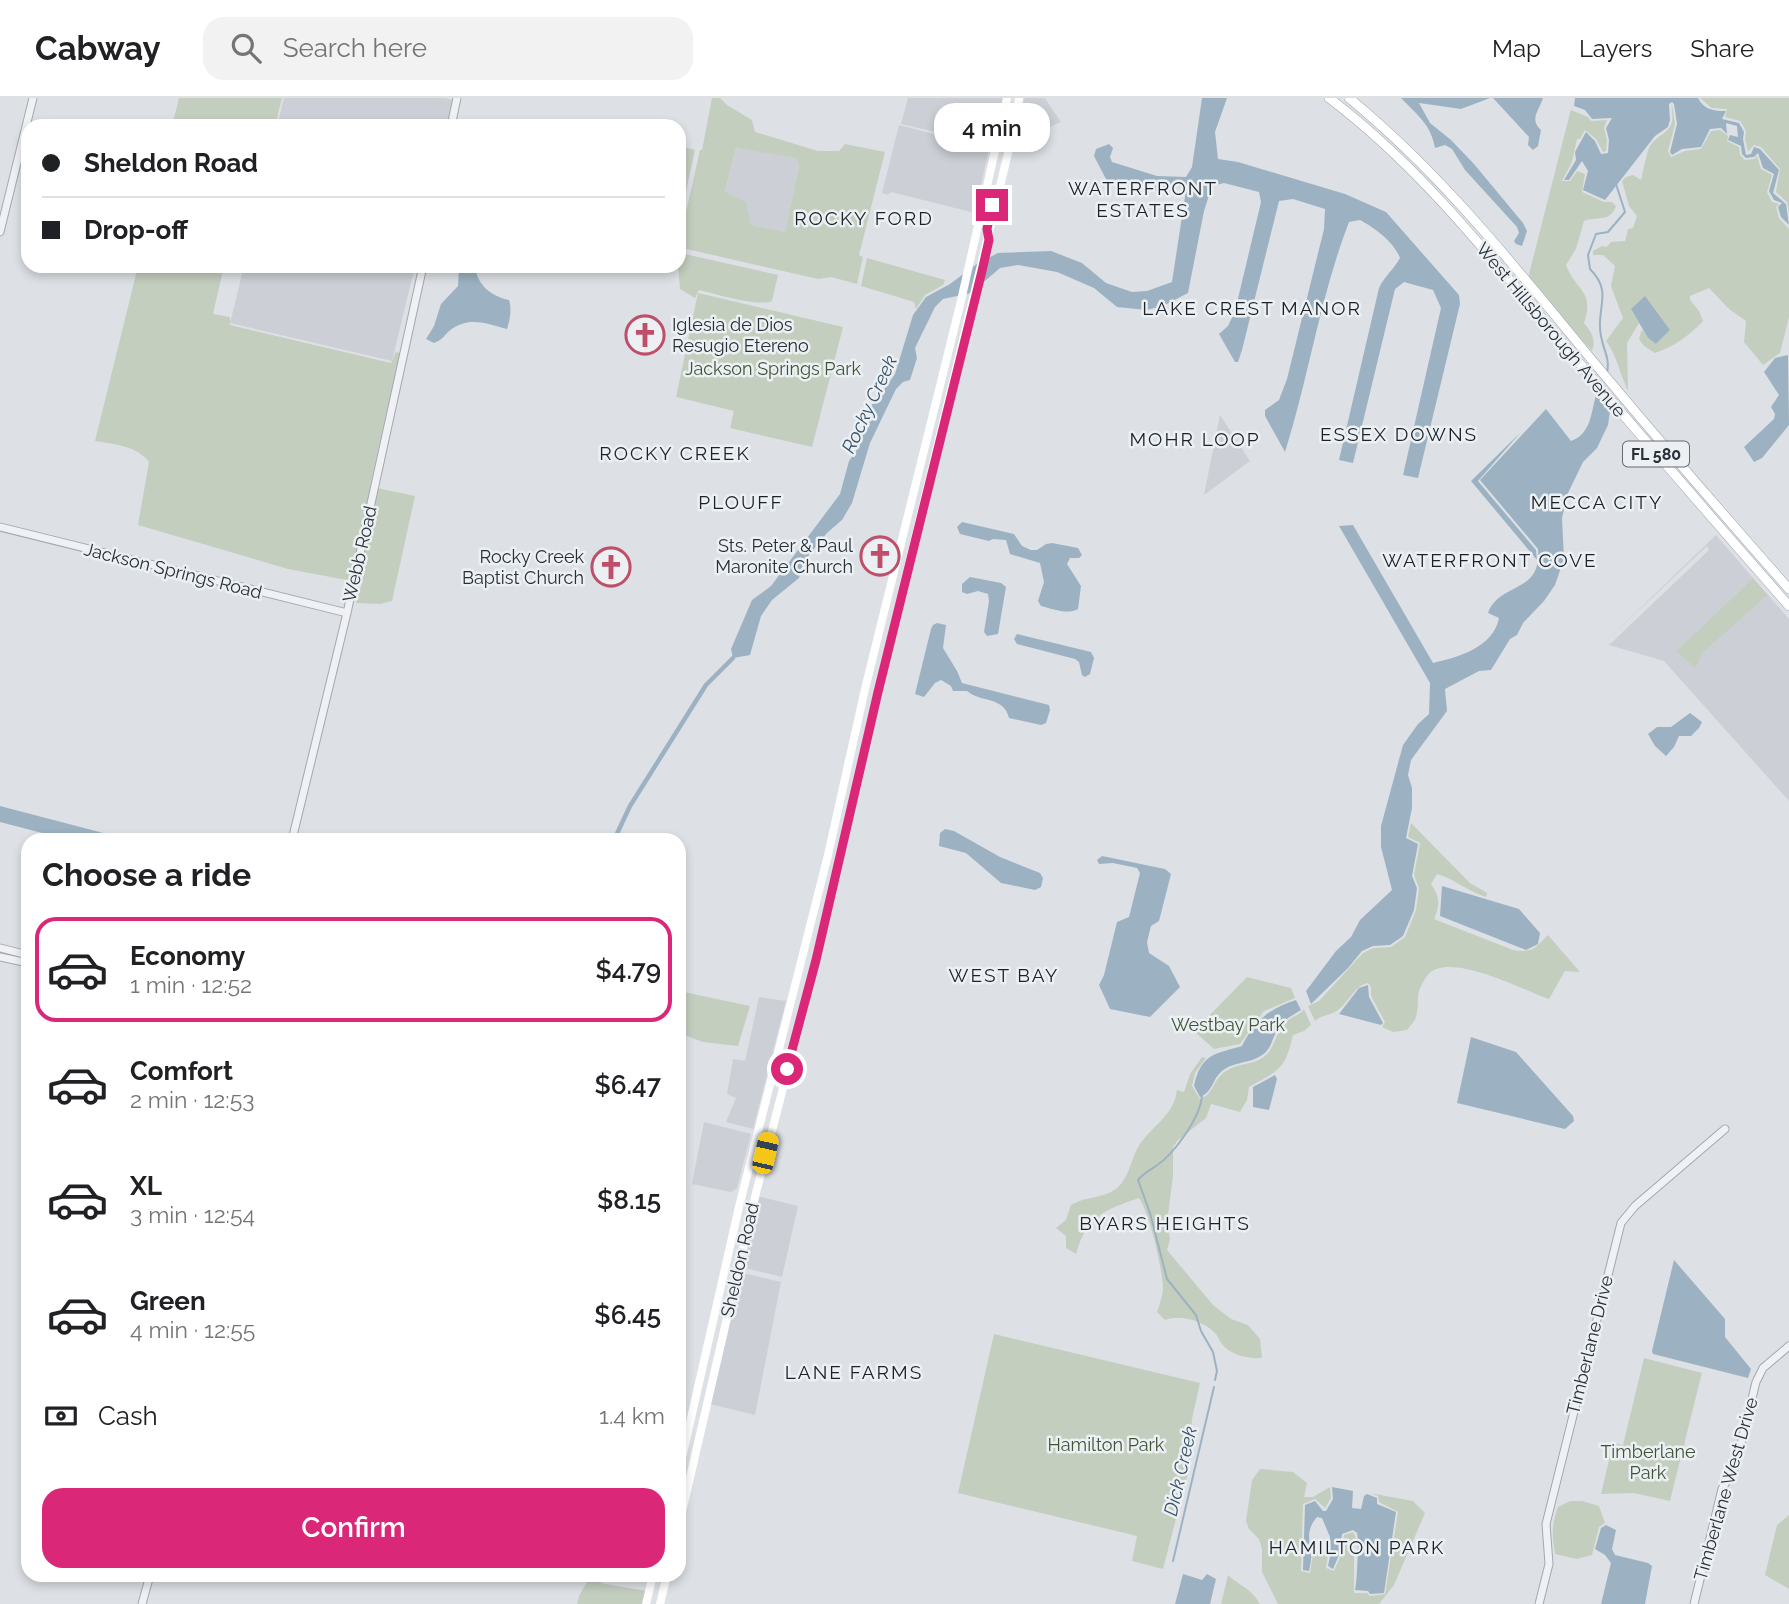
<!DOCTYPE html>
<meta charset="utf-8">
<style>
:root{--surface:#fff;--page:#f2f2f2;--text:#202124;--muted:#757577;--line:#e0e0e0;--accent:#db2777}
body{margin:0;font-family:Raleway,sans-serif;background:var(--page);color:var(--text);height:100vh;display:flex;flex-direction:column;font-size:26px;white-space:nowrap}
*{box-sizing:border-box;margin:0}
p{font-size:23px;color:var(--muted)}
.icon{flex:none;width:38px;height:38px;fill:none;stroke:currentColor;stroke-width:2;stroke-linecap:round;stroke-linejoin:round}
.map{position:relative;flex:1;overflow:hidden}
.details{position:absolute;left:21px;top:735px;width:665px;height:749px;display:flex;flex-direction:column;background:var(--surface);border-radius:21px;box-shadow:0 4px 10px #0003}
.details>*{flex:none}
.banner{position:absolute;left:21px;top:21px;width:665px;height:154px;border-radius:21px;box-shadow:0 4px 10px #0003;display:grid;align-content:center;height:154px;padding:0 21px;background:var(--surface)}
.end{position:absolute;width:32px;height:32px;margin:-16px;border:9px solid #db2777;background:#fff;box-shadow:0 0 0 4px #fff}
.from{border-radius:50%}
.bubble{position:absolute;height:49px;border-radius:21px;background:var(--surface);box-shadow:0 4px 10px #0003;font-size:23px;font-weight:600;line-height:49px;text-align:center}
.car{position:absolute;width:21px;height:42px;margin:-21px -10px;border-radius:9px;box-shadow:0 0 5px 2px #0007;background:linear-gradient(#f5c518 24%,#345 0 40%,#f5c518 0 76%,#345 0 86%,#f5c518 0)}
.banner b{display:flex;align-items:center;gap:24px;height:66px;font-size:26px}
.banner b+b{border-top:2px solid var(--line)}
.banner i{width:18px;height:18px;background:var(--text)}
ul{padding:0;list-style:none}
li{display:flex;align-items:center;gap:21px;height:105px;margin:0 14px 10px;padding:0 7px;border:4px solid transparent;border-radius:21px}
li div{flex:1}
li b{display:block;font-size:26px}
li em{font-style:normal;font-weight:600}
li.selected{border-color:var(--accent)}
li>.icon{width:63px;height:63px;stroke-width:1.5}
h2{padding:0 21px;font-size:32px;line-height:84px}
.pay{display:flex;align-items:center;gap:18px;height:77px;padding:0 21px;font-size:26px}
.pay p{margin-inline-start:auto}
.primary-button{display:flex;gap:14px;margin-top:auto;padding:14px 21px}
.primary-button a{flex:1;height:80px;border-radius:21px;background:var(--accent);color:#fff;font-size:28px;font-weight:600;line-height:80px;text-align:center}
header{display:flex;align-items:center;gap:42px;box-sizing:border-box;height:98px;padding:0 35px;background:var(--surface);border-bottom:2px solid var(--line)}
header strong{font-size:33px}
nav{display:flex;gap:38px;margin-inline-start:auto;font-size:24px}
.search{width:490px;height:63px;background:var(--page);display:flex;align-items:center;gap:18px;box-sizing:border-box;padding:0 24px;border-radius:21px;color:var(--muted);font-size:26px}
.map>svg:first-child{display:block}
.built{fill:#ccd0d6}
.green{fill:#c4cebf;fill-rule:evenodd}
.water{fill:#9cb2c2}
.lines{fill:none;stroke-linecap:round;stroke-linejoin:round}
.stream{stroke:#9cb2c2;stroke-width:2}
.canal{stroke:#9cb2c2;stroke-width:4.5}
.tertiary-casing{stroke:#a3a8ae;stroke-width:9}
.primary-casing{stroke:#9ea7b0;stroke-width:10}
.tertiary{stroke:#eff1f4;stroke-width:7}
.secondary{stroke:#fff;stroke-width:8}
.primary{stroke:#fff;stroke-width:9}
.route{stroke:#db2777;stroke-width:9}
.labels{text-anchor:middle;stroke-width:5;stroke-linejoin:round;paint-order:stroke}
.shield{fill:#ecf0f3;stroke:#636a72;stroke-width:2}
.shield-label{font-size:16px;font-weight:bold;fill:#28303a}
.poi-label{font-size:18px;fill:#28303a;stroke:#ecf0f3;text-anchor:end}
.street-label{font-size:18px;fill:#28303a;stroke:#ecf0f3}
.park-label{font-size:18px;fill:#3f5437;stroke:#ecf0f3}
.neighbourhood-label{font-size:19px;letter-spacing:2px;fill:#1b222b;stroke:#ecf0f3}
.water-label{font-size:19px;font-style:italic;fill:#375269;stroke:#ecf0f3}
</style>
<header>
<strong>Cabway</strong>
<div class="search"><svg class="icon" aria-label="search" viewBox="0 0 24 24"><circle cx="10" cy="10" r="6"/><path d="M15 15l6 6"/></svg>Search here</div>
<nav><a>Map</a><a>Layers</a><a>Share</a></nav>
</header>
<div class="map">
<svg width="1789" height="1506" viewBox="0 0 1789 1506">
<rect width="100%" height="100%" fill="#dde1e5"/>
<path class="built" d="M284,0H445L454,2L448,28H277Z
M908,0H1003L992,47L901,26Z
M1024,0H1045L1061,24L1030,38L1019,37Z
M899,27L989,50L975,115L891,94L888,97L882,95Z
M736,50L796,59L799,68L785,134L751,127L725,95Z
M244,168H415L392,263L230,225Z
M1220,317L1250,363L1204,397Z
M1716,437L1753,480L1676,553L1699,563L1700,556L1768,497L1789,521V703L1664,563L1609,547L1709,452L1707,448L1603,546Z
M759,899L786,903L753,1031L726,1024L736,1000L727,996L733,961L745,963Z
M704,1024L751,1036L737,1090L731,1094L692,1086Z
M757,1098L798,1108L782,1179L741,1169Z
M739,1174L781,1184L755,1317L710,1306Z"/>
<path class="green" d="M179,0H282L275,28H172Z
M712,0H720L727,7L752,22L755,34L818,53H839L845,46L885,54L859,157L863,159L857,186L831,179L818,181L682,150V147L679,145L700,52H702ZM736,50L796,60L799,68L785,134L751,127L746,104L725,94Z
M1700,0H1789V115L1787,104L1776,94L1780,71L1761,49L1754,47L1748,54L1745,41L1746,33L1740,23L1725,19L1727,11L1712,10Z
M1672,6L1675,26L1668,53L1671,59L1685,53L1701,51L1711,33L1720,32L1728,38L1727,43L1739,49L1740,57L1745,62L1754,61L1757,58L1761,71L1772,77L1767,94L1772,104L1779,106L1776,109L1779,120L1789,131V219L1780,255L1763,267L1744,244L1746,223L1729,211L1709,190L1690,198V202L1699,213L1703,223C1689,238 1675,248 1655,255L1644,248L1639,241L1641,234L1643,232L1648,240L1656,246L1670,232L1631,211L1639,225L1627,245L1628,293C1620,276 1617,258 1606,243L1623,220L1611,188L1615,168L1603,157H1593V153L1602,148L1607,149L1611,144L1625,143L1628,131L1633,130L1637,118L1629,108L1622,83L1626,79L1633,77L1641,82C1643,75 1647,52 1650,48C1656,38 1670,35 1672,23C1673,18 1671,11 1672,6Z
M1572,7L1571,12L1588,19L1591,23L1607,22L1604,30L1607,42L1606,53L1603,54L1596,41L1585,32L1580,41H1577L1572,64L1562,83H1570L1577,73L1585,76L1582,94L1604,104H1612L1616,108C1610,125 1597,118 1584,123L1576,151L1566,167C1576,193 1595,193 1584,225C1592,235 1596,241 1592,253L1528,180Z
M679,48L695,52L679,125Z
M680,155L778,177L772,203C759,209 715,196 699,192L695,200L680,191L678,168Z
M867,160L945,182L943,187L925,197L916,211L914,204L861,188Z
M138,168H224L213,216L230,219V227L391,265L396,254L400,255L370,388L373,389L352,483L288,471L138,427L149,364C138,348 113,346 95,343Z
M698,195L843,229L812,349L730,330L734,313L676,299Z
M377,390L415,398L392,503L380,506L356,505L362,485L357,483Z
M1753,480L1768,497L1701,556L1699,563L1695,570L1676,553Z
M1411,725L1470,785L1487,795L1486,799C1467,793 1455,781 1437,776L1431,786C1440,799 1440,807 1434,821L1513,852C1533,855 1534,851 1548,837L1580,874L1565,873L1549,901C1524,893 1447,851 1427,878C1413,898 1421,900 1416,919C1415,923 1410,928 1407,932L1393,934L1382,929L1385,924L1371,898V889L1368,885C1353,888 1349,906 1335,914C1328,918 1321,917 1315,923L1308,908L1319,903L1363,855L1373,850L1391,849L1405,839L1416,812L1419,790L1414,777L1420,745L1408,739Z
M1247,879L1291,890L1295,900L1264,913L1240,946L1214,951L1194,933Z
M679,893L750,908L738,948L703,944L679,935Z
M1304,911L1311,927L1304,933L1293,937C1285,973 1278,972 1249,989L1247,1002L1240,1014L1211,1006L1206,1020L1178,1042L1173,1049V1078L1167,1124L1170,1141L1167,1152L1213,1207L1231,1221L1248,1227L1260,1241L1262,1260C1248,1261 1230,1257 1222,1246C1220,1244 1217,1237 1216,1236C1204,1223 1181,1216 1165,1222L1157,1214C1159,1208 1162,1200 1163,1192C1163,1173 1150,1116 1139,1100C1104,1112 1086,1119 1076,1156L1066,1150V1138L1056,1130L1066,1122L1071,1107C1086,1098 1103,1101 1117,1090C1128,1081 1131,1063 1137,1051C1149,1029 1174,1019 1177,992L1184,994L1190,976L1202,959L1206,960L1195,975L1192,988L1200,1001C1213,996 1212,986 1221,977C1233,965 1250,968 1262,960C1276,951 1275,933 1287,923C1293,918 1300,917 1304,911Z
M994,1236L1200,1285L1192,1321L1189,1371L1163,1471L1132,1463L1137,1438L958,1395Z
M1644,1260L1702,1275L1670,1403L1634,1395L1601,1396L1613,1345L1623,1347Z
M1260,1371L1293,1374L1307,1385L1304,1399H1313L1330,1389L1331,1400L1325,1410L1315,1401L1303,1406L1301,1473L1310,1475L1313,1455L1326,1454L1328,1457L1326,1470L1334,1473L1341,1457L1344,1437L1353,1434L1357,1442L1354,1449V1495H1367L1370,1498L1385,1496L1398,1414L1379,1404L1378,1398L1370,1395L1413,1403L1425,1415L1394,1487L1379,1506H1278L1262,1474V1451L1259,1441L1249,1431L1246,1423L1252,1382Z
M1570,1403H1582L1599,1408L1605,1425L1599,1429L1592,1457L1577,1461L1555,1456C1552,1436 1551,1428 1558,1409Z
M1789,1417V1491L1765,1477L1777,1427Z
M1228,1477C1241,1489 1251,1490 1260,1506H1221Z
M589,1480L605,1486L647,1493L644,1506H577L579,1498Z"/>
<path class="water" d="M1202,0H1227L1215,34L1218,61L1238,64L1345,96L1386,114L1459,197L1460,206L1418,380L1403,377L1441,210L1433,192L1404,184L1395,191L1353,365L1339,362L1379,190C1384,179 1394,171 1400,160C1394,144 1375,130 1360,122L1349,124C1320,199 1309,278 1285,354L1265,318V312L1279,302L1287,281L1324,131L1325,111L1293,101L1279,103L1242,252L1238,264H1235L1219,236L1228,228L1235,213L1261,104L1259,94L1224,85L1212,88L1204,113L1188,195L1163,208L1146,212L1117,209L1094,190L1057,174L1018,167L1000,170L971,195L943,201L935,209L915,250L917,260L910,282L903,284L896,291L870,345L852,405L842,422L827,435L804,463L799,480L772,502L761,518L750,557L733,560L731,551L752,502L771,488L840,396L849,363L858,350L863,330L861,322L874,304L882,298L885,290L895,276L913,217L926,199L950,186L978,165L998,155L1051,153L1082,165L1106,185L1132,194L1147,193L1172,184L1186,92L1177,87L1160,95C1145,86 1124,81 1107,83L1094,58L1096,51L1109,46L1113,50L1110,59L1112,64L1157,78L1186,79L1192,69Z
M1401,0H1490L1461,11L1419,5L1430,25L1451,42L1474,66L1523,125L1527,133L1522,148L1516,146L1514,143L1519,135L1517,129L1465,72L1452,51L1445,47L1435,50C1431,26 1417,17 1401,0Z
M1493,0H1543C1539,13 1529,21 1541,32L1538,48L1533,52L1528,47L1529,39Z
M1575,0H1698C1704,12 1714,13 1726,13L1722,21L1739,25L1744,34L1743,41L1746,57L1751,56L1754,49L1760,51L1779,72L1773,95L1786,106L1789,127L1781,119L1778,109L1782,105L1774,102L1769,93L1774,76L1763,70L1758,55L1754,59L1746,60L1742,56L1741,48L1728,42L1730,37L1738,39L1737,28L1726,25L1727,36L1721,30L1710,31L1701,49L1682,51L1672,57L1670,54L1677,26L1674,6L1672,4L1669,6L1670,22L1668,29L1655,38L1605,102L1583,92L1588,73L1582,63L1569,82H1564L1576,62L1575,54L1586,34L1595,43L1601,56L1608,55L1609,42L1606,30L1612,20L1592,21L1585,12L1574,8Z
M459,168H475C477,187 491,198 509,202C512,210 510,222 507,231L503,230C482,224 466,219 448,234C443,239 442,242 434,245L426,241L434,228L441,206L458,188Z
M1645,198L1670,232L1656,246L1648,240L1631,211Z
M1788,257L1789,327L1762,360L1754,364L1744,349L1774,321L1775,316L1771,309L1779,297L1764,274L1775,260Z
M1596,297L1610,313L1608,327L1597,350L1583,364L1568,395L1562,420L1564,461L1555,487L1544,503L1523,525L1517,537L1510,541L1491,572L1479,573L1445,591L1447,613L1411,662L1408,677L1412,690V710L1406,740L1418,746L1412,778L1417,790L1414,812L1403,838L1390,847L1373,848L1362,853L1348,870L1311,906L1306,893L1336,853L1351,839L1360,822L1392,792L1381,749V728L1403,647L1418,626L1429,616L1430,585L1339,428L1353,427L1433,565C1458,559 1493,550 1499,520L1488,515C1499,484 1542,496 1538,451L1480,382L1546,311L1571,343C1591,336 1591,315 1596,297Z
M1521,334L1478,383L1536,452L1537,462L1471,383Z
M962,424L1014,436L1022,448L1031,452H1037L1046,446L1052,445L1078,450L1082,457L1079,460H1070L1067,466L1081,488L1078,511C1067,517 1053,511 1041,508L1038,503L1044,484L1040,465L1010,456L1006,442L993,441L989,443L960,436L957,429Z
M970,479L1001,485L1006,489L998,536L987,538L984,534L989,503L988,496L978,493L967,496L962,494V486Z
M937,525L946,527L943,550L957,573L962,585L1049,607L1050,612L1046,625L1041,627L1009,620C1004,598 981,605 967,593H953L951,588L941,582L935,585L924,599L915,596L931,531L933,527Z
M1017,536L1091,554L1094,560L1090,576L1085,579L1082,577L1079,564L1075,561L1017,546L1014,541Z
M1690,615L1702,624L1699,630L1691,638H1679L1674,649L1666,658L1655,648L1648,636L1657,629H1671Z
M0,708L130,742H69L0,724Z
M945,731L954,733L1000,759L1040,775L1043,780L1041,789L1035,792L1001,785L966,755L939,748L940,735Z
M1102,758L1165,771L1171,776L1159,823L1151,828L1147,844L1149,855L1169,868L1180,889L1150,919L1110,911L1099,887L1104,877L1117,824L1129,819L1140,775L1137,770L1113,765L1099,766L1097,762Z
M1442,788L1519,811L1540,835L1538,846L1526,852L1440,818Z
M1368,887L1369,899L1383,925L1381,927L1339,916L1359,890Z
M1296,902L1301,912C1291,918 1281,923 1276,934C1272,942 1271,951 1262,957C1250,966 1233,963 1221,974C1212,982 1213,994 1200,999L1194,988C1201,956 1214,956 1242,948C1254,923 1270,910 1296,902Z
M1471,939L1516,954L1573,1018L1574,1023L1565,1031L1457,1005Z
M1275,977L1277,981L1269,1012L1253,1009V989Z
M1674,1162L1725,1221V1239L1751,1271L1748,1280L1653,1256L1652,1253Z
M1332,1389L1353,1393L1352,1410L1361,1411L1364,1398L1367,1396L1377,1400V1406L1396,1414L1384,1495L1370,1496L1368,1493L1355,1492C1357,1486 1359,1440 1357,1435L1353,1432L1342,1436L1339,1457L1333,1471L1328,1468L1331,1454H1328L1330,1439L1322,1420L1317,1419C1306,1432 1309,1440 1311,1454C1312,1460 1310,1468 1309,1473L1303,1472L1305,1407L1315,1403L1323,1413H1326L1333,1401Z
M1606,1427L1616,1432L1612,1451L1615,1457L1648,1465L1652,1468L1645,1506H1601L1611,1465L1605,1457L1595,1451L1601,1430Z
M1183,1476L1202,1482L1207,1476L1216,1481L1210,1506H1175Z"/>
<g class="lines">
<path class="stream" d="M1607,276C1610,258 1604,255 1601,238C1595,211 1614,195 1590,171L1588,157L1596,136L1608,134L1625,114L1616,86
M1202,997C1201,1019 1174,1056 1156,1068C1149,1073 1144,1075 1138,1082L1150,1115L1167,1181L1196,1217L1201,1233L1213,1254L1217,1273L1215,1282
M1173,1463L1214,1289"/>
<path class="canal" d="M614,742L630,708L706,587L733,560"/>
<g class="tertiary-casing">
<path id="tertiary" d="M451,28L457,0
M0,134L33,0
M0,429L347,515
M292,742L347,515L423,168
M0,850L28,857
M0,859L28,865
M142,1506L150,1477
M1539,1506L1549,1466L1546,1426L1621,1125L1635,1108L1725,1031
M1694,1506L1722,1391L1736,1367L1756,1284L1763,1270L1789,1248"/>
</g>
<g class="primary-casing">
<path id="primary" d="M1329,0C1418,67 1489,157 1560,242C1635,332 1712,420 1789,508
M1349,0C1441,75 1516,170 1591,261C1656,339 1722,415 1789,491"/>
</g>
<use href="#tertiary" class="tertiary"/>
<path class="secondary" d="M679,1373L739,1109L828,757L865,591L960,207L1007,0
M679,1427L756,1095L816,862L878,594L1016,22L1019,0
M646,1506L653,1477
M660,1506L667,1477"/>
<use href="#primary" class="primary"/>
</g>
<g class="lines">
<path class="route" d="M787,971L816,862L878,594L982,173L989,142L987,131L992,107"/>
</g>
<defs>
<g id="church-ring" transform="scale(2.0125)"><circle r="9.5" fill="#ecf0f3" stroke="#be4e69" stroke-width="1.5"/><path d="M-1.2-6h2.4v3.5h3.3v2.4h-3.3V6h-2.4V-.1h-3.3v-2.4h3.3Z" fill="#be4e69"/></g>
</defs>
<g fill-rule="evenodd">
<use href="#church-ring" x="645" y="237"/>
<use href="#church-ring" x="880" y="458"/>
<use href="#church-ring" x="611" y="469"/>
</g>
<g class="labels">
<rect class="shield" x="1623" y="343.5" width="66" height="25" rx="5"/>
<g class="shield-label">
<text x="1656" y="362">FL 580</text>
</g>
<g class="poi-label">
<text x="672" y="233" text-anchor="start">Iglesia de Dios<tspan x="672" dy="21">Resugio Etereno</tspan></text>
<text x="853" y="454">Sts. Peter &amp; Paul<tspan x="853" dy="21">Maronite Church</tspan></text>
<text x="584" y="465">Rocky Creek<tspan x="584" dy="21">Baptist Church</tspan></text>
</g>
<g class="street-label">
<text transform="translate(1551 232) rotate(50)" y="6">West Hillsborough Avenue</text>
<text transform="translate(360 456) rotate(-77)" y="6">Webb Road</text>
<text transform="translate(173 473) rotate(14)" y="6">Jackson Springs Road</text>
<text transform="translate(740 1162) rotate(-77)" y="6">Sheldon Road</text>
<text transform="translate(1590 1247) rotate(-76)" y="6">Timberlane Drive</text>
<text transform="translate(1726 1391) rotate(-74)" y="6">Timberlane West Drive</text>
</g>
<g class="park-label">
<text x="773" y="277">Jackson Springs Park</text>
<text x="1228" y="933">Westbay Park</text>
<text x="1106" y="1353">Hamilton Park</text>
<text x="1648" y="1360">Timberlane<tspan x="1648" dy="21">Park</tspan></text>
</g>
<g class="neighbourhood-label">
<text x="1143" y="97">WATERFRONT<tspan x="1143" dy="22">ESTATES</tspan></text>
<text x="864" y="127">ROCKY FORD</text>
<text x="1252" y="217">LAKE CREST MANOR</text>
<text x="1399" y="343">ESSEX DOWNS</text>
<text x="1195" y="348">MOHR LOOP</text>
<text x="675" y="362">ROCKY CREEK</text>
<text x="741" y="411">PLOUFF</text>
<text x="1597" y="411">MECCA CITY</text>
<text x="1490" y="469">WATERFRONT COVE</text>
<text x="1004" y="884">WEST BAY</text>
<text x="1165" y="1132">BYARS HEIGHTS</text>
<text x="854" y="1281">LANE FARMS</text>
<text x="1357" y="1456">HAMILTON PARK</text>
</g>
<g class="water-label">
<text transform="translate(869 306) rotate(-65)" y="7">Rocky Creek</text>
<text transform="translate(1180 1373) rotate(-77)" y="7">Dick Creek</text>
</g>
</g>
</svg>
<i class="end from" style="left:787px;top:971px"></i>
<i class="end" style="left:992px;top:107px"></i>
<div class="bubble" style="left:934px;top:5px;width:116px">4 min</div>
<i class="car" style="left:765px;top:1055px;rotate:13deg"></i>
<div class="banner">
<b><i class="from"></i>Sheldon Road</b>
<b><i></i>Drop-off</b>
</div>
<section class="details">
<h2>Choose a ride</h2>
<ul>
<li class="selected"><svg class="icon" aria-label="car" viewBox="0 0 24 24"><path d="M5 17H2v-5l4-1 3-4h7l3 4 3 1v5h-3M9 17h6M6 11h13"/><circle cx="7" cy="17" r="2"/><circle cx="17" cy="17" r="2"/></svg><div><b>Economy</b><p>1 min · 12:52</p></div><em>$4.79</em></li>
<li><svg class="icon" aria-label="car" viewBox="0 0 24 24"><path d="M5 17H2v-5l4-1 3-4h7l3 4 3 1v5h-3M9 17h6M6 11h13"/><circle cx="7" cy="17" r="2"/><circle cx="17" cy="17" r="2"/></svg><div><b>Comfort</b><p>2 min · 12:53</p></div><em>$6.47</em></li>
<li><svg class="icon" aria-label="car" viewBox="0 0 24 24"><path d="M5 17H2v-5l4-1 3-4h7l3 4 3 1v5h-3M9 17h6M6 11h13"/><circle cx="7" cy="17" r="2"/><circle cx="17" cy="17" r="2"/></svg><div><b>XL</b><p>3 min · 12:54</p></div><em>$8.15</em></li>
<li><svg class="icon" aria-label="car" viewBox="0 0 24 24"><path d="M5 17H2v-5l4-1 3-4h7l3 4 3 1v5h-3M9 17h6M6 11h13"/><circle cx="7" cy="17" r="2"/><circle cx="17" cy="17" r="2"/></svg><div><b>Green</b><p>4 min · 12:55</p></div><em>$6.45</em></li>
</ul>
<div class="pay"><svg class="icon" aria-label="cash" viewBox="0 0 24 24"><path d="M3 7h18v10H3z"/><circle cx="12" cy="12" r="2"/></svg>Cash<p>1.4 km</p></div>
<div class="primary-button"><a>Confirm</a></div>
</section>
</div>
